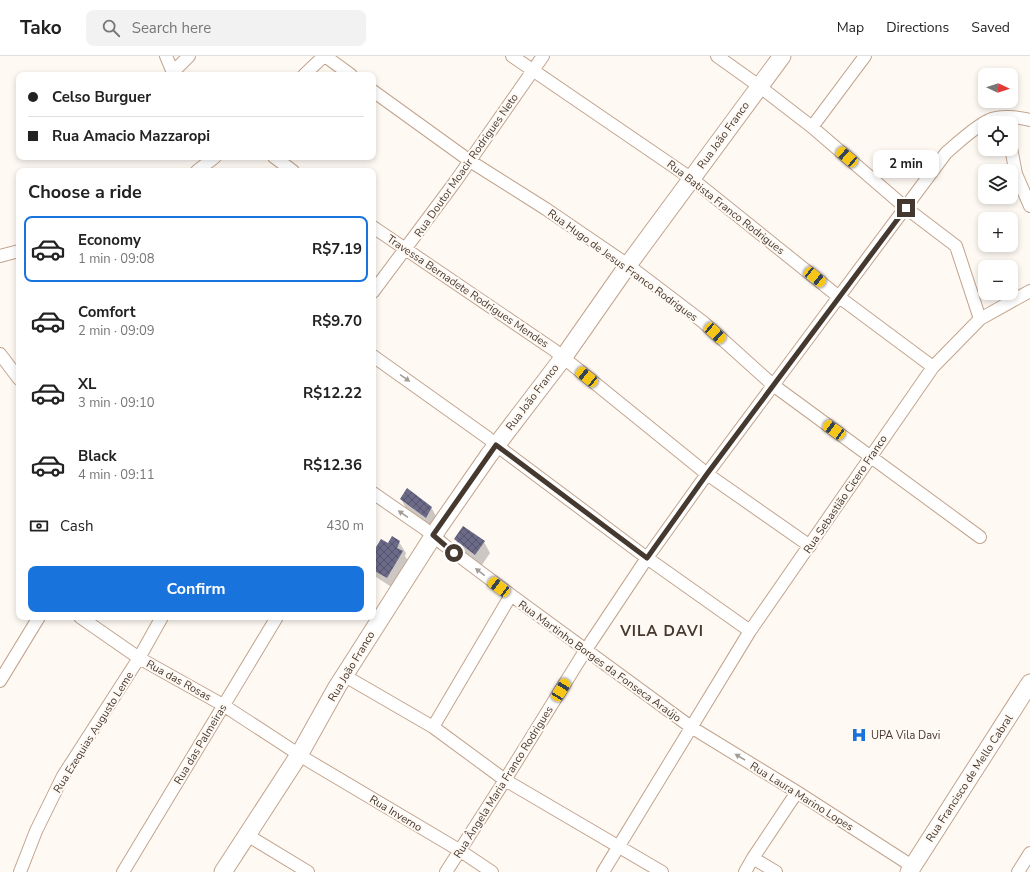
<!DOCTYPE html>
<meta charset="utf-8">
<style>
:root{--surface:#fff;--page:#f2f2f2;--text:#222;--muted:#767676;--line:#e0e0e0;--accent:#1873dd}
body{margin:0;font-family:"Nunito Sans",sans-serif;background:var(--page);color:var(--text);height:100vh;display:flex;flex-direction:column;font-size:15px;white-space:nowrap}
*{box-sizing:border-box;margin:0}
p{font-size:13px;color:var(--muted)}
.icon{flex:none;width:22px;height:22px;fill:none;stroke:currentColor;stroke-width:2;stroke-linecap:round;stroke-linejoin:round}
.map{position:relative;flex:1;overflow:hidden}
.drawer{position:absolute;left:16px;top:112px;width:360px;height:452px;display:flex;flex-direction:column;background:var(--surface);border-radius:8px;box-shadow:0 2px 6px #0003}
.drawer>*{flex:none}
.banner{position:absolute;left:16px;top:16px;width:360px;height:88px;border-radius:8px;box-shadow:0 2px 6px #0003;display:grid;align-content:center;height:88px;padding:0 12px;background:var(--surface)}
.needle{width:26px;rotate:94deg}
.controls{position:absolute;left:978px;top:12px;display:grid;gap:8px}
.controls a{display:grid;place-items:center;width:40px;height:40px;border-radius:8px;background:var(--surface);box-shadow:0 2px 6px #0003;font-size:20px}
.end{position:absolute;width:18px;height:18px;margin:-9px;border:5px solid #45382f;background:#fff;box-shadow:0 0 0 2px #fff}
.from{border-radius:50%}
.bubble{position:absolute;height:28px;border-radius:8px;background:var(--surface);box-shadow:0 2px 6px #0003;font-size:13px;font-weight:700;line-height:28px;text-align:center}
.car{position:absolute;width:12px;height:24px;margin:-12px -6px;border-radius:5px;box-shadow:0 0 3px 1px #0007;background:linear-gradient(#f5c518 24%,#345 0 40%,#f5c518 0 76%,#345 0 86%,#f5c518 0)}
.banner b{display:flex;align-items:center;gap:14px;height:38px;font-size:15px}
.banner b+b{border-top:1px solid var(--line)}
.banner i{width:10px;height:10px;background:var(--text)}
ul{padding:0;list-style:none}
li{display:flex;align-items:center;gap:12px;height:66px;margin:0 8px 6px;padding:0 4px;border:2px solid transparent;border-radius:8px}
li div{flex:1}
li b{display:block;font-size:15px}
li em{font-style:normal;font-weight:700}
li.current{border-color:var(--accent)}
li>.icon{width:36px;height:36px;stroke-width:1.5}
h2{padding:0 12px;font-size:18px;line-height:48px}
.pay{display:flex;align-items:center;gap:10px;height:44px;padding:0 12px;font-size:15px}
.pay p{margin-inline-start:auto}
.cta{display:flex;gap:8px;margin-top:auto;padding:8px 12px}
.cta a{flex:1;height:46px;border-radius:8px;background:var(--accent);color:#fff;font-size:16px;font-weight:700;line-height:46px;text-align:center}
header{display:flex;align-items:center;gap:24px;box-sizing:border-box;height:56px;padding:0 20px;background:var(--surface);border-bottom:1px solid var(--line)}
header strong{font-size:19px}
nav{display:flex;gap:22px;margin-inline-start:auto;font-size:14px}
.search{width:280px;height:36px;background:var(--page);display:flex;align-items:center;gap:10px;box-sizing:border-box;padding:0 14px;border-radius:8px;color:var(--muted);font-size:15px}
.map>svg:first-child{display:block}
.shadow{fill:#0003}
.building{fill:url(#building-cross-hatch)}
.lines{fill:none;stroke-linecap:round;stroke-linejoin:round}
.street-casing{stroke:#c2a48d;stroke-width:14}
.secondary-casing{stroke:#c2a48d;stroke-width:19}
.street{stroke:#fff;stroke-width:12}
.secondary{stroke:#fff;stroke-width:17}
.oneway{fill:#a29c97}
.route{stroke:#45382f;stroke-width:5}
.labels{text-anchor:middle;stroke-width:4;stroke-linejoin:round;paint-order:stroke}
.street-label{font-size:11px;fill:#45382f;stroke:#fff9f4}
.poi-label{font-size:11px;fill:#45382f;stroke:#fff9f4;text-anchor:start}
.district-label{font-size:15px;font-weight:bold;letter-spacing:1px;fill:#45382f;stroke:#fff9f4}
</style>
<header>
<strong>Tako</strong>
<div class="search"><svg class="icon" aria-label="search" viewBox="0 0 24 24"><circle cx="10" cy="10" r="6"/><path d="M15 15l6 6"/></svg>Search here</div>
<nav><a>Map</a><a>Directions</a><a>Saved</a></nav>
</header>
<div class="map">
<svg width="1030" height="816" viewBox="0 0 1030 816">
<defs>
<pattern id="building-cross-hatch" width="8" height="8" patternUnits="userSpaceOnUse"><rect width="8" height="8" fill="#6c6a89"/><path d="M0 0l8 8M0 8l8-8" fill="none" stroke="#56546a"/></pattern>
</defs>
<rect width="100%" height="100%" fill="#fff9f4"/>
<path class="shadow" d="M401,443L431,451L437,462L432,472L407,454Z
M397,483L406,497L405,500L409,506L393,532L373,519V498Z
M455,483L484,486L490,497L482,509L461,494Z"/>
<path class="building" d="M407,432L432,451L426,462L400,443Z
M463,470L485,485L475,499L454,483Z
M392,480L400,485L397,492L403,495L387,522L373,514V496L381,483L388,487Z"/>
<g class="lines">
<g class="street-casing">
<path id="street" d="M166,0L174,19
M325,0L351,19
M512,0L692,123L839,241L933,311
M717,0L759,30L812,71L906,152L956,190L980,263
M173,16L189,0
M304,19L324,0
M373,35L470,105L546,153L628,209L703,266L773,329L980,481
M812,71L865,0
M1011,92L1016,118L1030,150
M274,101L293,115
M197,115L215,101
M373,171L554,294L707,418L810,490
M0,200L19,195
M373,236L455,126L543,0
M0,298L19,323
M373,300L488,382L496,389L647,502L750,575
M373,437L425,473L443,488L511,539L691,671L797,736L912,810
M80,561L139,602L223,649L309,705L459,794L492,816
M345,620L433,671L505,724L662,816
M0,625L39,561
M433,671L511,539
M247,779L308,816
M753,802L776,816
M20,816L36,775L63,720L139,602L162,561
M123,816L277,561
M446,816L505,724L585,595L647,502L707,418L946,97C960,85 973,72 989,64C1000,59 1019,61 1030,64
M603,816L750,575L933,311L980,263L1030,235
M745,816L753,802L797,736
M1018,816L1030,797"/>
</g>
<g class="secondary-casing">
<path id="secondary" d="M223,816L299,699L337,631L439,471L489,399L563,302L628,209L782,0
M909,816L1030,627"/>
</g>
<use href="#street" class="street"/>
<use href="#secondary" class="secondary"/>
</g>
<defs><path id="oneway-solid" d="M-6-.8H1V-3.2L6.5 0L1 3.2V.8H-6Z"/></defs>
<g class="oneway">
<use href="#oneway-solid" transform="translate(405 322) rotate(35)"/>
<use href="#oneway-solid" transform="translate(403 458) rotate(-145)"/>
<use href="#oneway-solid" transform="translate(480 516) rotate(-143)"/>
<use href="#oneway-solid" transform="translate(740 701) rotate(-149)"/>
</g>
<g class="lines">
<path class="route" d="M454,497L433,479L496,389L647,502L707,418L906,152"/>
</g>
<defs>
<g id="hospital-bare" transform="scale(1.2)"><path d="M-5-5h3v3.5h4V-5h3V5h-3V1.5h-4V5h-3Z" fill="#1873dd" stroke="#fff9f4" stroke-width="2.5" paint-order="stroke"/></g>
</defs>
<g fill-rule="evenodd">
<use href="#hospital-bare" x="859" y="679"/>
</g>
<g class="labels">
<g class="street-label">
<text transform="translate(723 79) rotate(-54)" y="4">Rua João Franco</text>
<text transform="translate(466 109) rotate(-55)" y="4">Rua Doutor Moacir Rodrigues Neto</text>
<text transform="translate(726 151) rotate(38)" y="4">Rua Batista Franco Rodrigues</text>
<text transform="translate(623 209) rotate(36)" y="4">Rua Hugo de Jesus Franco Rodrigues</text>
<text transform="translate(468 235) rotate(34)" y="4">Travessa Bernadete Rodrigues Mendes</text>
<text transform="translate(532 341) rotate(-53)" y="4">Rua João Franco</text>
<text transform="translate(845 438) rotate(-56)" y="4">Rua Sebastião Cicero Franco</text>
<text transform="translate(600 605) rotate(36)" y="4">Rua Martinho Borges da Fonseca Araújo</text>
<text transform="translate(351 610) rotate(-59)" y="4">Rua João Franco</text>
<text transform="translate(179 624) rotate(29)" y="4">Rua das Rosas</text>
<text transform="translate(93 676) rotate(-58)" y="4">Rua Ezequias Augusto Leme</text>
<text transform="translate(200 688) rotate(-59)" y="4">Rua das Palmeiras</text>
<text transform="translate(969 722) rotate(-57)" y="4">Rua Francisco de Mello Cabral</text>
<text transform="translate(503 726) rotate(-58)" y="4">Rua Ângela Maria Franco Rodrigues</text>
<text transform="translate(802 740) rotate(32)" y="4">Rua Laura Marino Lopes</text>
<text transform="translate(396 757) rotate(31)" y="4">Rua Inverno</text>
</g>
<g class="poi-label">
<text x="871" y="683">UPA Vila Davi</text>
</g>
<g class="district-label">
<text x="662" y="580">VILA DAVI</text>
</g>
</g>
</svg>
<div class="controls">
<a><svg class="needle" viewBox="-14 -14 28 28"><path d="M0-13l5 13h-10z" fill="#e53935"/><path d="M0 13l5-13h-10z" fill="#767676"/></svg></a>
<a><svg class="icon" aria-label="locate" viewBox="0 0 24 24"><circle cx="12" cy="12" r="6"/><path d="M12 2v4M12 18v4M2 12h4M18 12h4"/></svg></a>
<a><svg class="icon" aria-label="layers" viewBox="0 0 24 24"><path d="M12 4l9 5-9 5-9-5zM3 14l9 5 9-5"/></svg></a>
<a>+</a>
<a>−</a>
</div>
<i class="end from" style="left:454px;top:497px"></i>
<i class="end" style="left:906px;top:152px"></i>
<div class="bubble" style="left:873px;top:94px;width:66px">2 min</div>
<i class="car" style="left:847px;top:101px;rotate:311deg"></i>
<i class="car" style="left:815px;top:221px;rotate:129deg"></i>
<i class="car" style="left:715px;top:277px;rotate:132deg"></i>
<i class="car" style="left:587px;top:321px;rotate:309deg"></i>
<i class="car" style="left:834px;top:374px;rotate:306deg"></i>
<i class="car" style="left:499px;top:531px;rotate:307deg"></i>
<i class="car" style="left:561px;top:634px;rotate:32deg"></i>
<div class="banner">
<b><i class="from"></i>Celso Burguer</b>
<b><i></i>Rua Amacio Mazzaropi</b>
</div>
<section class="drawer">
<h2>Choose a ride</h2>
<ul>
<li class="current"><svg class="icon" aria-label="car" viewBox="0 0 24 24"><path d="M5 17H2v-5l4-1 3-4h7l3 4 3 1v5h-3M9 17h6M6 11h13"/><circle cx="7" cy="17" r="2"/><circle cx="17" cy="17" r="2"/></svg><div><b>Economy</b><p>1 min · 09:08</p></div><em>R$7.19</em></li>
<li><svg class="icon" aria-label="car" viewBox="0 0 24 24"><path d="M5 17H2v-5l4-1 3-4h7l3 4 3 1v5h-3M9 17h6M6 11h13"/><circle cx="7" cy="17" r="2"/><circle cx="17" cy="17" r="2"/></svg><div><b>Comfort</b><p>2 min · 09:09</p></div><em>R$9.70</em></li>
<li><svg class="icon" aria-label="car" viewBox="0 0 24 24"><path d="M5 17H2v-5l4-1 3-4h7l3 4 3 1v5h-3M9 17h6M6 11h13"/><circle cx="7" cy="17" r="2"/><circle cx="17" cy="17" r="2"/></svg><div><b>XL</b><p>3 min · 09:10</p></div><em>R$12.22</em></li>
<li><svg class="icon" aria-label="car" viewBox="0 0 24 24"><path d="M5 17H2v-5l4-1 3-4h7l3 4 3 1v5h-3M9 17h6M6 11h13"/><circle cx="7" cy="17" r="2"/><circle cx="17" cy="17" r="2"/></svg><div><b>Black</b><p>4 min · 09:11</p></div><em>R$12.36</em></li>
</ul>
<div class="pay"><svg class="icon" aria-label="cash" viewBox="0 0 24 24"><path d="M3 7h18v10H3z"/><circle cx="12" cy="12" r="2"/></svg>Cash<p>430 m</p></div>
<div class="cta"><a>Confirm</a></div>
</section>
</div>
